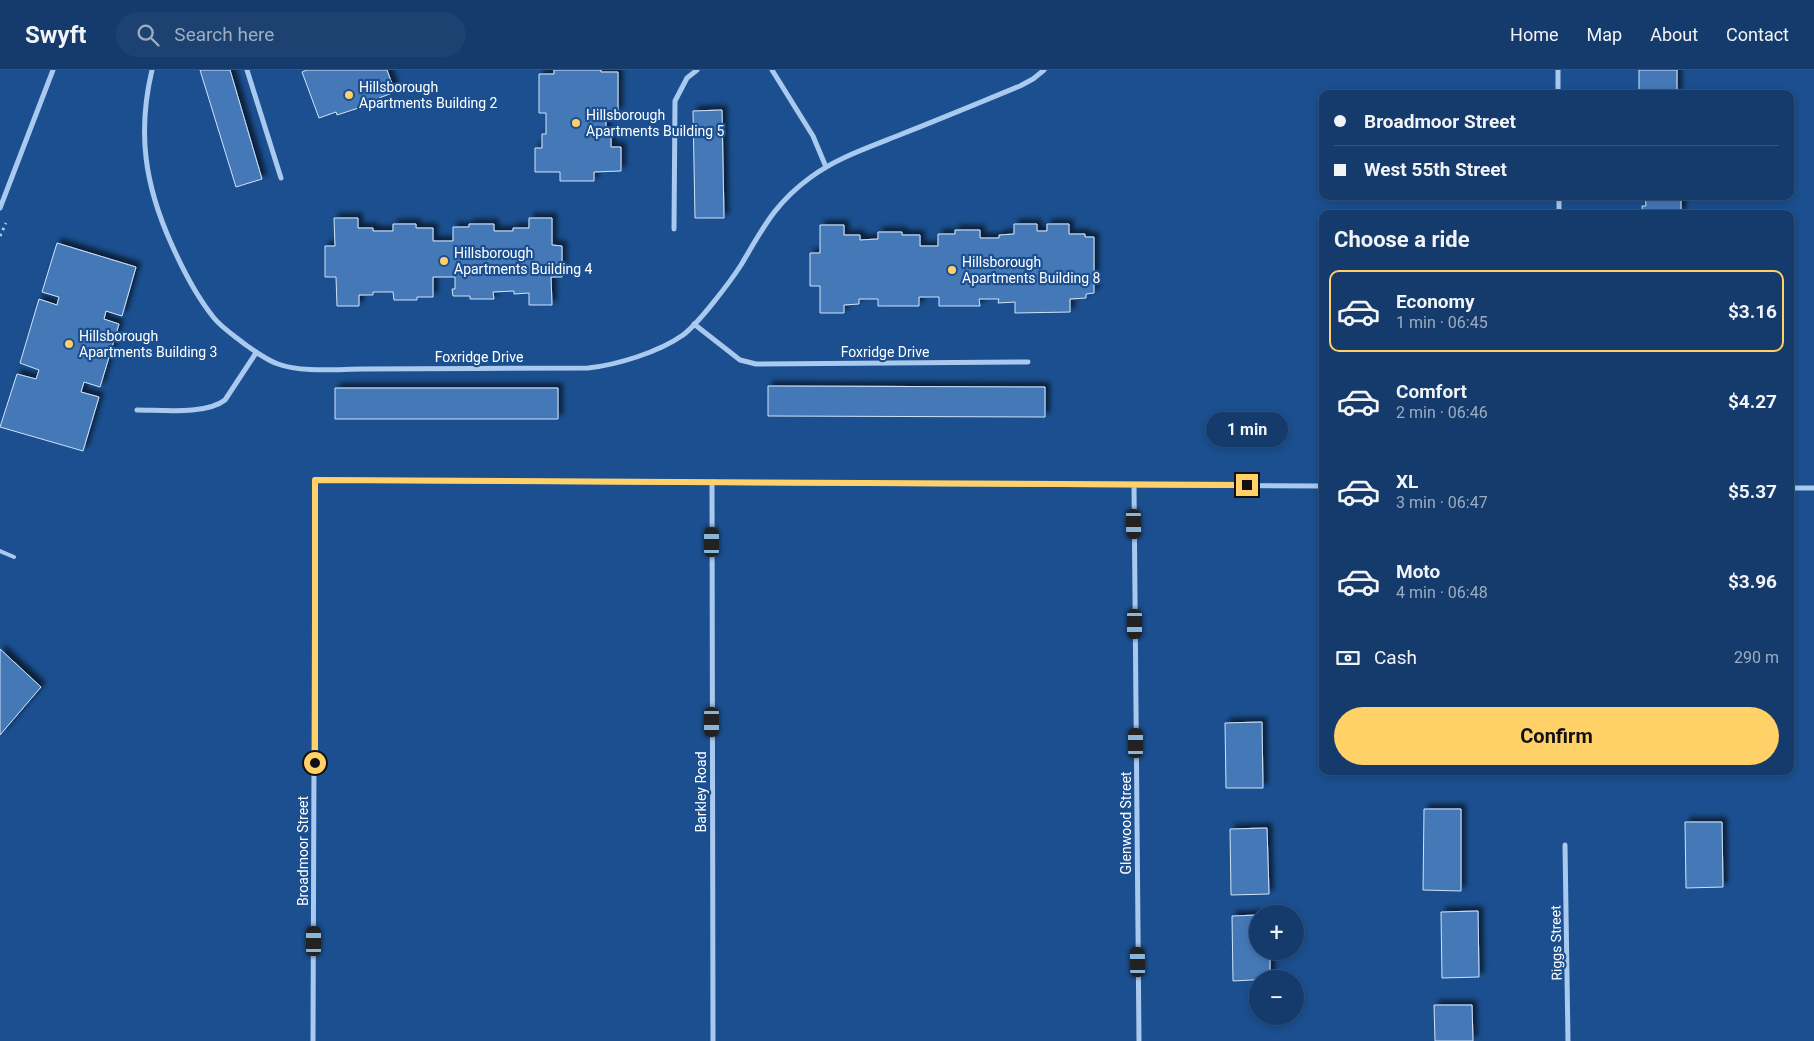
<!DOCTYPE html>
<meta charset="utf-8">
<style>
:root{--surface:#143b6b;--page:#1d4271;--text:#f1f3f6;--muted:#9dadc1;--line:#33557e;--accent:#ffd166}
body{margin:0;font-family:Roboto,sans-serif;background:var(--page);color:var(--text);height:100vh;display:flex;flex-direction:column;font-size:19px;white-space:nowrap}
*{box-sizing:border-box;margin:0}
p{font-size:16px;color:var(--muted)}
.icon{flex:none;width:28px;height:28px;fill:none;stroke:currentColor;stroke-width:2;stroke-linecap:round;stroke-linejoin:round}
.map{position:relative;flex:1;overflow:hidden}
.side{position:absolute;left:1319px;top:140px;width:475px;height:565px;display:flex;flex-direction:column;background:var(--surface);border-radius:10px;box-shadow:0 2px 8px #0003,0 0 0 1px var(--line)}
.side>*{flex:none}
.banner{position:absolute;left:1319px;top:20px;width:475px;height:110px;border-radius:10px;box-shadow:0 2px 8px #0003,0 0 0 1px var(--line);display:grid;align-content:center;height:110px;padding:0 15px;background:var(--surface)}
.controls{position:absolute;left:1249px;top:835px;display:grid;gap:10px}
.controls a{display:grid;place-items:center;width:55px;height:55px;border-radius:50%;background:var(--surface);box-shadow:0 2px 8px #0003,0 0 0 1px var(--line);font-size:25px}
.end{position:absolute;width:22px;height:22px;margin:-11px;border:6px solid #ffd166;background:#111;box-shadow:0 0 0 2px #111}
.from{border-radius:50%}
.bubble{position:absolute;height:35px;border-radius:18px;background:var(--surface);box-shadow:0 2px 8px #0003,0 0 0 1px var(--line);font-size:16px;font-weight:700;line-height:35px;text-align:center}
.car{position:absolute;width:15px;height:30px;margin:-15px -8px;border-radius:6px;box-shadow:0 0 4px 1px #0007;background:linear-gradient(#222 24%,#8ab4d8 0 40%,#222 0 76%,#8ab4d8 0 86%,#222 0)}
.banner b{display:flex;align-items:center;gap:18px;height:48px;font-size:19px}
.banner b+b{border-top:1px solid var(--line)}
.banner i{width:12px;height:12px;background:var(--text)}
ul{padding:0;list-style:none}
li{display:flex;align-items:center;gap:15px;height:82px;margin:0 10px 8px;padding:0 5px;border:2px solid transparent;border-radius:10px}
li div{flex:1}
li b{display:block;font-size:19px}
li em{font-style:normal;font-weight:700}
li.on{border-color:var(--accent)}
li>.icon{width:45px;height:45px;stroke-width:1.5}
h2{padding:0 15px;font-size:22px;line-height:60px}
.pay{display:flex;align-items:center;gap:12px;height:55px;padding:0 15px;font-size:19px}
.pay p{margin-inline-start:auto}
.cta{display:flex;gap:10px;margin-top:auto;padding:10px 15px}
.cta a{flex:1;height:58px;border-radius:30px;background:var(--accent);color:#111;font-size:20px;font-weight:700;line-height:58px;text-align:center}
header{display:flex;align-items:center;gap:30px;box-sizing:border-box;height:70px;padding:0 25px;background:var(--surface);border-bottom:1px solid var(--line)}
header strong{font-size:24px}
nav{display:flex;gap:28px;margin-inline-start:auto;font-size:18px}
.search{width:350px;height:45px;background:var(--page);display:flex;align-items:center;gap:12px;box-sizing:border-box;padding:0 18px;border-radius:28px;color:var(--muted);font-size:19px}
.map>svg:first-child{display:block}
.building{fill:#4478b7;stroke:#cfe3fa;filter:url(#shadow)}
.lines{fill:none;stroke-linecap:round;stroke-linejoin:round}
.path{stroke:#a9c9ee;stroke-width:3;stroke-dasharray:2.5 4;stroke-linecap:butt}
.service{stroke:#a9c9ee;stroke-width:4}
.minor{stroke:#a9c9ee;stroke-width:5}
.route{stroke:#ffd166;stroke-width:6}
.poi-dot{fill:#ffd166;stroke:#1b4f8f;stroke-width:2}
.labels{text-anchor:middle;stroke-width:4.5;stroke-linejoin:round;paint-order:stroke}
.poi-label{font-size:14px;fill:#fff;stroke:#1b4f8f;text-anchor:start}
.street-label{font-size:14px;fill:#fff;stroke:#1b4f8f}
</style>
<header>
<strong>Swyft</strong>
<div class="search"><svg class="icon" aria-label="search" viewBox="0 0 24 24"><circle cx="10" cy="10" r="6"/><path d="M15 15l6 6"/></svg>Search here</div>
<nav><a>Home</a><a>Map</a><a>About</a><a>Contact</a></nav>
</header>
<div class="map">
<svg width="1814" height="971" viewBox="0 0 1814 971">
<defs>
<filter id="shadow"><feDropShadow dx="4.5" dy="-4.5" stdDeviation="2.5" flood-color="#0009"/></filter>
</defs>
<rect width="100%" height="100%" fill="#1b4f8f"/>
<path class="building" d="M200,0H230L262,109L236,117Z
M307,0H387L395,22L379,28L380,31L337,45L336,42L319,48L302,2Z
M554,0H601V2H618V42L606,43V63L611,64V77H621V101L594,102V111H560V102H535V78H542V64H546V43H539V4H554Z
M1639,0H1677V24H1639Z
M722,40L724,148H695L693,41Z
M1645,126H1681V144H1643L1642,136H1646Z
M334,148H358V158H373V161H393V154H416V158H433V171H453V157H469V154H494V161H513V158H529V148H552V175L562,176V207H551L552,235H529V223L514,224V221L493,222L494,229H470V226H453L452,219H455V207H433V227H417V230H394L393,222H373V225H359V236H337L336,207H325V176H335Z
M1014,154H1037V161H1047V154H1069V164H1085V167H1094V223L1086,224V228L1070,229V242L1015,243V232L998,233L999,229H979L980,236H939V227H919V236H878V229H859V234L844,235V243H820V216H810V183H820V155H844V165H860V170L878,169V162H902V165H920V176H938V164H955V160H980V168H999V165L1014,164Z
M57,173L136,197L122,246L106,241L104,249L119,254L100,317L84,312L81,322L99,327L83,381L0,357L17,304L36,309L39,300L20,293L39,229L57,235L59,227L42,222Z
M768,316L1045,317V347L768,346Z
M335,318H558V349H335Z
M0,579L41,617L0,665Z
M1262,652L1263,718H1226L1225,653Z
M1424,739H1461V821L1423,820Z
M1685,752H1722L1723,817L1686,818Z
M1267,758L1269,824L1231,825L1230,759Z
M1478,841L1479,907L1442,908L1441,842Z
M1258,845V881H1270V909L1233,911L1232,846Z
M1434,935H1472L1473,971H1435Z"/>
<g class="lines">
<path class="path" d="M0,166L6,153"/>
<path class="service" d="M0,481L14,487"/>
<path class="minor" d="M152,0C137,63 145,115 171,173C182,198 197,227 214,248C223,259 235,266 246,275C256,282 266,290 278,294C302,303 338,299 364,299C439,299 513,298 588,298C617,295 659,282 683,265C699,253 730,212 741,195C763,158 775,133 811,107C837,88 867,78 897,66C938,50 979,33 1020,16L1033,9L1044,0
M247,0L281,108
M772,0L813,66L826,97
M1558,0V24
M1559,126V144
M0,138L53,0
M674,159L675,31L687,8L697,0
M694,254L740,290L756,294L1028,292
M137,340C162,340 206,345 225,330L256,283
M712,412L713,971
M1134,415L1139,971
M1790,418H1814
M1565,775L1568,971
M313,971L315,410L1322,416"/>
</g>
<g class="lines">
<path class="route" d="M315,693V410L1247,415"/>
</g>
<g class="poi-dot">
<circle cx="349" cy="25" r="5"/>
<circle cx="576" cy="53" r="5"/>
<circle cx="444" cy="191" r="5"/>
<circle cx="952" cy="200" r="5"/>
<circle cx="69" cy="274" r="5"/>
</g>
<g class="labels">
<g class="poi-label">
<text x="359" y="22">Hillsborough<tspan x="359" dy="16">Apartments Building 2</tspan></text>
<text x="586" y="50">Hillsborough<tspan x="586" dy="16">Apartments Building 5</tspan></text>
<text x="454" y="188">Hillsborough<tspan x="454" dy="16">Apartments Building 4</tspan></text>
<text x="962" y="197">Hillsborough<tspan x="962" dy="16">Apartments Building 8</tspan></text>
<text x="79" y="271">Hillsborough<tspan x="79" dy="16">Apartments Building 3</tspan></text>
</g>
<g class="street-label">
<text x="885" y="287">Foxridge Drive</text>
<text x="479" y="292">Foxridge Drive</text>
<text transform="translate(701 722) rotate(-90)" y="5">Barkley Road</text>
<text transform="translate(1126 753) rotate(-90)" y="5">Glenwood Street</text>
<text transform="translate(303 781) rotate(-90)" y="5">Broadmoor Street</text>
<text transform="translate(1556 873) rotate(-91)" y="5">Riggs Street</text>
</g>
</g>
</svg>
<div class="controls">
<a>+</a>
<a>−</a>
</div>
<i class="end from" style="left:315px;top:693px"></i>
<i class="end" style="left:1247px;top:415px"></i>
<div class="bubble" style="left:1206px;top:342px;width:82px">1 min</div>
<i class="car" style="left:1134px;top:454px;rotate:179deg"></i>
<i class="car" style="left:712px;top:472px;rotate:0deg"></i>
<i class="car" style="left:1135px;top:554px;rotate:180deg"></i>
<i class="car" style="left:712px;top:652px;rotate:180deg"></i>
<i class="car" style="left:1136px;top:673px;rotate:0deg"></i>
<i class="car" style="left:314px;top:871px;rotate:0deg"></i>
<i class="car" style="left:1138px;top:892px;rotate:359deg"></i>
<div class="banner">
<b><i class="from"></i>Broadmoor Street</b>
<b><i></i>West 55th Street</b>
</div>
<section class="side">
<h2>Choose a ride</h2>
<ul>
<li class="on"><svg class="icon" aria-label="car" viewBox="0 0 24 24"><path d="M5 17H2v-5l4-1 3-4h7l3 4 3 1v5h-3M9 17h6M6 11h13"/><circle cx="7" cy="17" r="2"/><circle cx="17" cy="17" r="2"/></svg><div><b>Economy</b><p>1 min · 06:45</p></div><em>$3.16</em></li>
<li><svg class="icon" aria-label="car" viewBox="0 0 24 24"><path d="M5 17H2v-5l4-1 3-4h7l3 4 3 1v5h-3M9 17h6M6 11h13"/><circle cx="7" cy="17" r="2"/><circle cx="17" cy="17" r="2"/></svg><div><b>Comfort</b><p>2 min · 06:46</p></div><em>$4.27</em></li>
<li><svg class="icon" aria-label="car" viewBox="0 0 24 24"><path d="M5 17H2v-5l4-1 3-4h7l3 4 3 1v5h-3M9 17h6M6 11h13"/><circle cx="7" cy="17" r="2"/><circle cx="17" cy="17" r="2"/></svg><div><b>XL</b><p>3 min · 06:47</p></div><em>$5.37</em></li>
<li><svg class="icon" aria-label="car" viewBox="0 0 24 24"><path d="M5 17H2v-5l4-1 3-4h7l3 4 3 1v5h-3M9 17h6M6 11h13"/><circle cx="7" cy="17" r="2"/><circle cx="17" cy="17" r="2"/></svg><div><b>Moto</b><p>4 min · 06:48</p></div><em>$3.96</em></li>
</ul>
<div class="pay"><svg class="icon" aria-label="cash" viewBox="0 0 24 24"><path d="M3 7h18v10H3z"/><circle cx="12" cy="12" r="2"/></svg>Cash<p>290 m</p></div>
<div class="cta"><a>Confirm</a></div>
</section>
</div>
